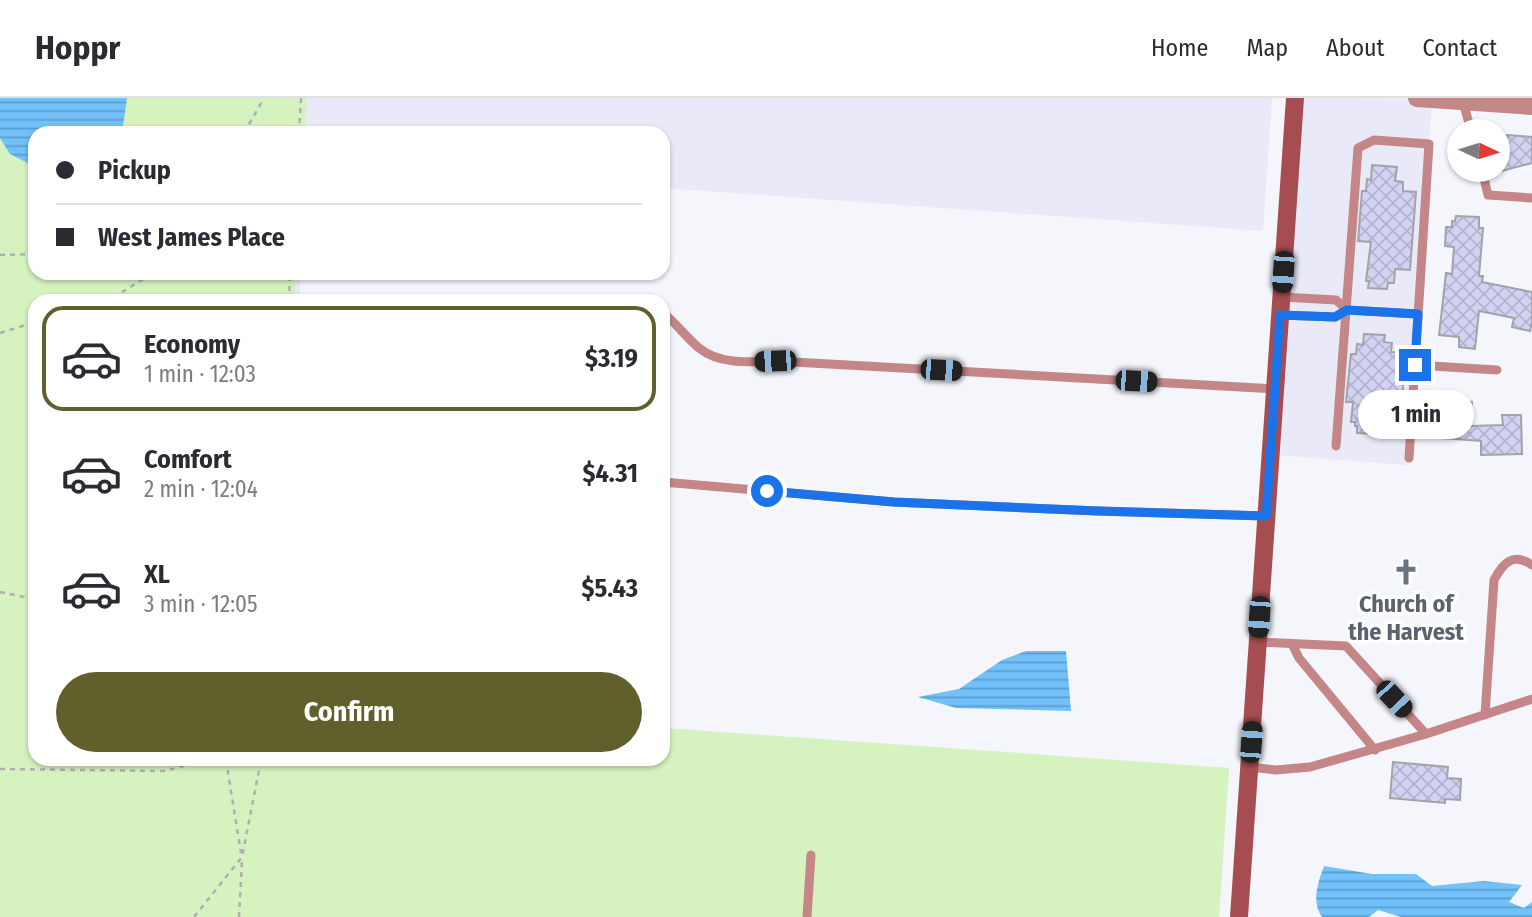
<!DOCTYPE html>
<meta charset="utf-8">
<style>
:root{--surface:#fff;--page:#f2f2f3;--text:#2b2b33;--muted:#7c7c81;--line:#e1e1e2;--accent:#61602d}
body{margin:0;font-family:"Fira Sans Condensed",sans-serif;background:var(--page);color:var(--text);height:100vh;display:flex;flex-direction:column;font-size:26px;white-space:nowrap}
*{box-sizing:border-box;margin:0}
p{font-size:23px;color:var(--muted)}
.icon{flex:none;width:38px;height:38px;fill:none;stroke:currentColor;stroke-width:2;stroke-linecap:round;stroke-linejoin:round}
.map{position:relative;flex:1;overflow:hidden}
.details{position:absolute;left:28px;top:196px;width:642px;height:472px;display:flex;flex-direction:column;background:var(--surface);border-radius:21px;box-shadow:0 2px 5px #0004}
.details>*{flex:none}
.guide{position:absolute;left:28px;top:28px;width:642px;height:154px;border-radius:21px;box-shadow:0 2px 5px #0004;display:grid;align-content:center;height:154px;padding:0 28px;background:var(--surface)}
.needle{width:46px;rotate:94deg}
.buttons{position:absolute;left:1447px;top:21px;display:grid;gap:14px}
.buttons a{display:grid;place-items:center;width:63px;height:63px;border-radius:50%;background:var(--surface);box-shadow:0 2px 5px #0004;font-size:35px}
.end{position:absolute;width:32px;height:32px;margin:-16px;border:9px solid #1a73e8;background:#fff;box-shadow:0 0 0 4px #fff}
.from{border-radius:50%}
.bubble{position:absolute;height:49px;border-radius:24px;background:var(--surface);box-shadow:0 2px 5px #0004;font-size:23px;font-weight:700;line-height:49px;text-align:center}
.car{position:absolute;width:21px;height:42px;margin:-21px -10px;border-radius:9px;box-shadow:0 0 5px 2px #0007;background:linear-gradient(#222 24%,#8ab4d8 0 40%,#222 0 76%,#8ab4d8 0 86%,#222 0)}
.guide b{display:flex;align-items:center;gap:24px;height:66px;font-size:26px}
.guide b+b{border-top:2px solid var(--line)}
.guide i{width:18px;height:18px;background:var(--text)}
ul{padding:12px 0 0;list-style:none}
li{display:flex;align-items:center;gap:21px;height:105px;margin:0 14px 10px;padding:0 14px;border:4px solid transparent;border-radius:21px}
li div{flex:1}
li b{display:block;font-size:26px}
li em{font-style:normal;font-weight:700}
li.on{border-color:var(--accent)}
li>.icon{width:63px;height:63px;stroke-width:1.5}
.cta{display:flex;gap:14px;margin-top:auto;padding:14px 28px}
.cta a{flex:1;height:80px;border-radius:42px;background:var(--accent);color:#fff;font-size:28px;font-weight:700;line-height:80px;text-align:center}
header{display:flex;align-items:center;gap:42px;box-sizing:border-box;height:98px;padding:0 35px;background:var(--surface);border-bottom:2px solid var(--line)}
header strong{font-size:33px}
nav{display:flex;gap:38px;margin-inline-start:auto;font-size:24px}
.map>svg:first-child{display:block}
.built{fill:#e9e9f8}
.grass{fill:#d6f2be}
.water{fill:url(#water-rules)}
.building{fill:url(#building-cross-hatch);stroke:#a3a3aa;stroke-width:2}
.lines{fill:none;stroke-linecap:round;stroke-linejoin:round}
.path{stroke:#afafb5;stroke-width:2.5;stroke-dasharray:5 5;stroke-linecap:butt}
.lane{stroke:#c48686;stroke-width:9}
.street{stroke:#c48686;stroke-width:18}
.secondary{stroke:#a64d51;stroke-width:18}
.route{stroke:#1a73e8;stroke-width:9}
.labels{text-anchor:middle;stroke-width:7;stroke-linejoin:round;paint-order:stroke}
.worship-label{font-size:24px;font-weight:bold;fill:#5b616d;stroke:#fff}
</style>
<header>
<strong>Hoppr</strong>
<nav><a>Home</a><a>Map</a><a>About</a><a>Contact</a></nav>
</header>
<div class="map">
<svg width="1532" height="819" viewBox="0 0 1532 819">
<defs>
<pattern id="water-rules" width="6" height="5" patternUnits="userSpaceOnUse" patternTransform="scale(1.75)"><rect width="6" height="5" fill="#72c1fa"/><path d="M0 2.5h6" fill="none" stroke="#5d9dca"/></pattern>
<pattern id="building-cross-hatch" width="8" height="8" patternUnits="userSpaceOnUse" patternTransform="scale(1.75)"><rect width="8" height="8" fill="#d2d2f3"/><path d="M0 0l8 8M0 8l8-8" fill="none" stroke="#b4b4d0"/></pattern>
</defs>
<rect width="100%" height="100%" fill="#f5f5fc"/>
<path class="built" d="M0,0H1272L1263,133L663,90V35H35V175H301L299,203H35V662H663V630L1229,670L1219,819H0Z
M1297,0L1432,1L1408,367L1273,357Z"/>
<path class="grass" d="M0,0H307L304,35H35V175H296L294,203H35V662H663V630L1229,670L1219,819H0Z"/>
<path class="water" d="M0,0H127L122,35H35V69L10,56L0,40Z
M1026,553H1066L1071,613L956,610L918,599L959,591L1002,562Z
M1324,768L1372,776H1416L1432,788L1484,783L1522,787L1509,804L1524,810L1532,804V819H1401L1378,812L1369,819H1322C1311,803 1318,785 1324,768Z"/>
<path class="building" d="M1507,37L1532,39V65L1498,74V52L1507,50Z
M1372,67L1397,69L1395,83L1403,84V93L1416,94L1410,172L1395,171L1394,185H1388L1387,191L1368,190L1369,183H1366L1371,144L1358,143L1362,93H1366L1367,81L1371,82Z
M1456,118L1479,119V130H1483L1479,178H1483L1482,184L1532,194V224L1530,233L1512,229L1514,220L1479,213L1475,251L1459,249V239L1439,237L1446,175L1452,176L1454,149L1445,148L1446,129H1452V123H1455Z
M1364,236L1385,237L1384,244L1392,245L1391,254L1406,255L1400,324L1385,323V329H1379L1378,336L1357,335V328H1355V324H1351L1353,304H1346L1351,256H1356L1357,246L1363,247Z
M1453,302L1472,304L1470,328L1503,327L1502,317H1521L1522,356L1481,357V343L1429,339L1431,311L1452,312Z
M1393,664L1448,669L1447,680L1461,681L1460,702L1445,701V705L1390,700Z"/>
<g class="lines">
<path class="path" d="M244,35L264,0
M299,35L301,0
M0,157L35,156
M104,203L111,201L153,175
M289,203L290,175
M0,235L35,224
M0,494L35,501
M226,662L241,755
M0,671L165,673L205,662
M194,819L242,759L261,662
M239,819L242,762"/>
<path class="lane" d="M1463,3L1471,33
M1482,72L1488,97L1532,100
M1282,199L1336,202L1347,212L1418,216
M1280,217L1335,219L1347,212
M668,219C679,229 688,241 699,250C720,267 750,264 775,263L1275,291
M1415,267L1497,272
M1336,348L1358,50L1374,42L1429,46L1409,360
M663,384L894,404L1098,413L1266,418
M1258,544L1346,548L1426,636
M1292,546L1299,560L1375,652
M1485,617L1494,482C1503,465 1513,454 1532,467
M1249,669L1276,672L1310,669L1426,636L1532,601
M807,819L811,757"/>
<path class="street" d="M1417,0L1532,8"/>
<path class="secondary" d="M1239,819L1295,0"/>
</g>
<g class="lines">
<path class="route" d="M767,393L894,404L1098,413L1266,418L1280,217L1335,219L1347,212L1418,216L1415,267"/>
</g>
<defs>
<g id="church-bare" transform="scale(2.1)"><path d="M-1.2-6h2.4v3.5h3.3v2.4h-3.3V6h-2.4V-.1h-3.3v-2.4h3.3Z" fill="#6b7280" stroke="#fff" stroke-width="2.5" paint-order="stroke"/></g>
</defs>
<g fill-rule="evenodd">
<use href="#church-bare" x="1406" y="474"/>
</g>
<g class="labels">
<g class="worship-label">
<text x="1406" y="514">Church of<tspan x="1406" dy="28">the Harvest</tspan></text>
</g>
</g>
</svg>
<div class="buttons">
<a><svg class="needle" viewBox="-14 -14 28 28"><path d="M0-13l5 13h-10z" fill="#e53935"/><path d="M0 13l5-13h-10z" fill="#7c7c81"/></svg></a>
</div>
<i class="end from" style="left:767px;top:393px"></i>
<i class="end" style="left:1415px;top:267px"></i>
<div class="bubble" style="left:1358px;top:292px;width:116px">1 min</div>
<i class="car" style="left:1283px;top:174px;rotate:184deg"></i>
<i class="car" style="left:775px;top:263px;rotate:268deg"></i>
<i class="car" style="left:941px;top:272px;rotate:93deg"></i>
<i class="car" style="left:1136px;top:283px;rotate:93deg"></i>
<i class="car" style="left:1259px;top:519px;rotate:184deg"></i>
<i class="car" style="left:1394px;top:601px;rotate:137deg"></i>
<i class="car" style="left:1251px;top:644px;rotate:4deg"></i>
<div class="guide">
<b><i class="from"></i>Pickup</b>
<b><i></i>West James Place</b>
</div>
<section class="details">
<ul>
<li class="on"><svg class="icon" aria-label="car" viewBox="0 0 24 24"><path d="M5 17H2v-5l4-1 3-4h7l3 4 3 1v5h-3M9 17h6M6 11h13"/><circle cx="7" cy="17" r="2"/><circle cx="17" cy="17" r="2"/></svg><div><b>Economy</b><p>1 min · 12:03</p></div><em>$3.19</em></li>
<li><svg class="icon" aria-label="car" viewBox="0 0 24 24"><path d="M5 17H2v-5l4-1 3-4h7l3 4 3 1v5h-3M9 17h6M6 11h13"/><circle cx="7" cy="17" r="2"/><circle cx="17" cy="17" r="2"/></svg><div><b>Comfort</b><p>2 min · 12:04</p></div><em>$4.31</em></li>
<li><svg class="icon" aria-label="car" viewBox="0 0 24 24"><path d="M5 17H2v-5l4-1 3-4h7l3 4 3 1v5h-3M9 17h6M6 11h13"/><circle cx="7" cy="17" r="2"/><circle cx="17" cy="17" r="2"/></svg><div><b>XL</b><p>3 min · 12:05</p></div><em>$5.43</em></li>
</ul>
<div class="cta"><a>Confirm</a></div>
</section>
</div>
